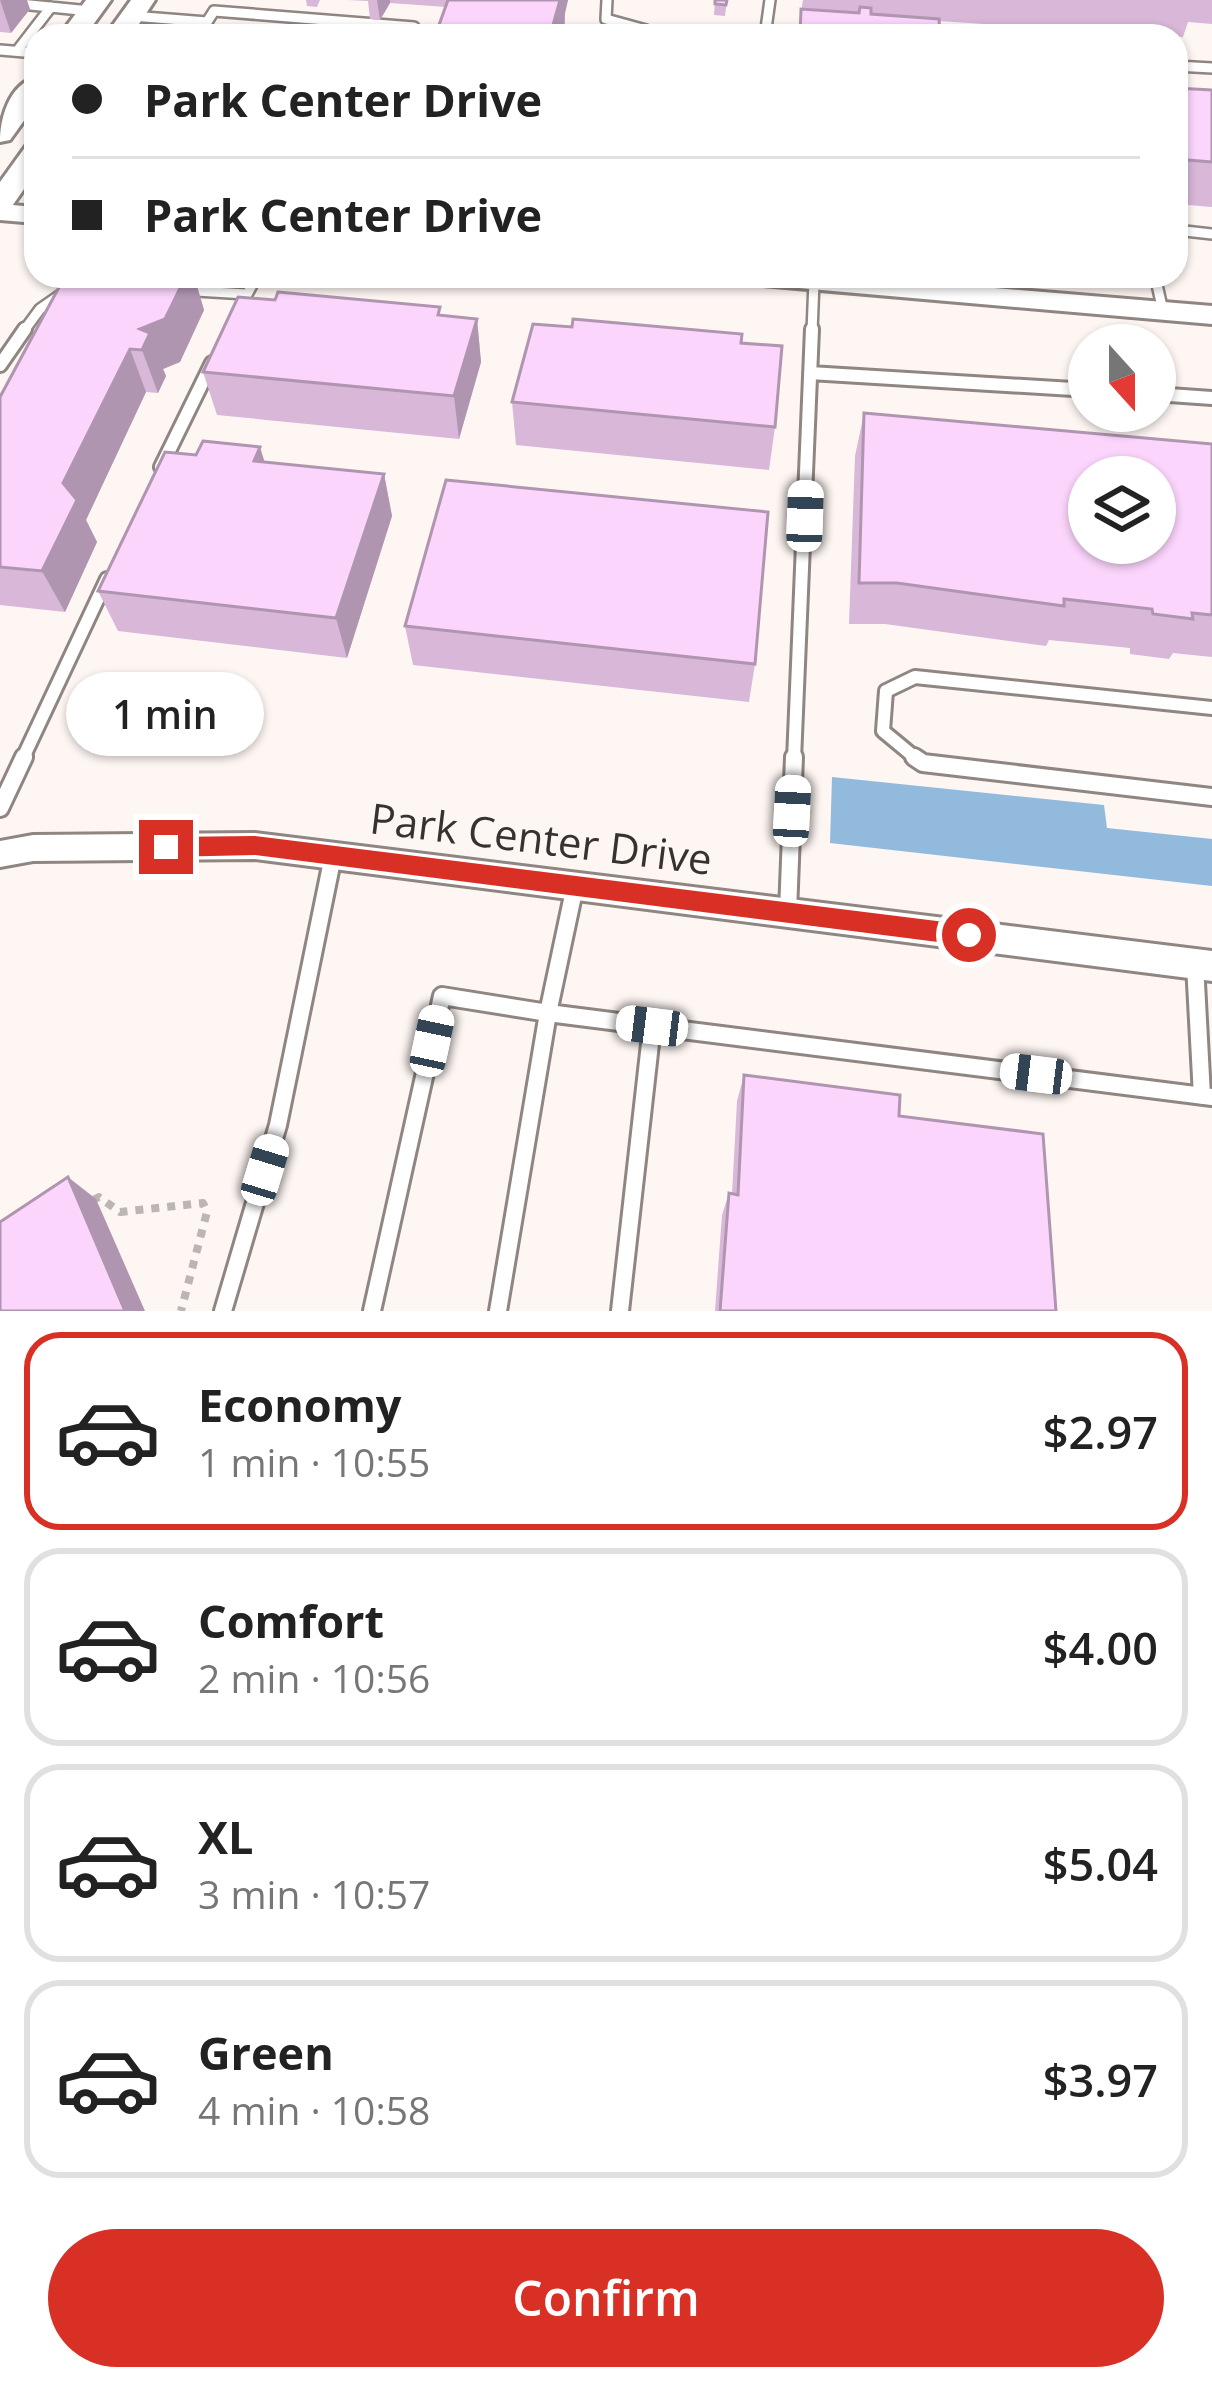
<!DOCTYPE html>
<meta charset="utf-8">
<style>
:root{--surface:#fff;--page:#f2f2f2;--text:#222;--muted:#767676;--line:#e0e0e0;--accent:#d93025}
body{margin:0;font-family:"Open Sans",sans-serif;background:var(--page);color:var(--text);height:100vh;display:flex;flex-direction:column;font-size:45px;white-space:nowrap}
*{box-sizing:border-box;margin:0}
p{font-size:39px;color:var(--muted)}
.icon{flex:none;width:66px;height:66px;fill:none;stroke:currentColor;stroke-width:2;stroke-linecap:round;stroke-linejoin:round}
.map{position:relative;height:1311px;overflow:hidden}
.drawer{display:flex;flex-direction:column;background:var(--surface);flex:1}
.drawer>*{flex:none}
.hud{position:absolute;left:24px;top:24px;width:1164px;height:264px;border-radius:36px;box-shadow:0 3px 9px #0004;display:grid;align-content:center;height:264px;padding:0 48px;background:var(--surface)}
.needle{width:78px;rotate:159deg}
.controls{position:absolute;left:1068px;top:324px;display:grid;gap:24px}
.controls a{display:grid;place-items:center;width:108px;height:108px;border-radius:50%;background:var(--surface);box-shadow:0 3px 9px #0004;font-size:60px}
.end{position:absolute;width:54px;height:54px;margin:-27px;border:15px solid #d93025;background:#fff;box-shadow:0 0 0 6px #fff}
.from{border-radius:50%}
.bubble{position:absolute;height:84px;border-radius:42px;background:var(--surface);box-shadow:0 3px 9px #0004;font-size:39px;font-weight:600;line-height:84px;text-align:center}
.car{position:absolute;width:36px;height:72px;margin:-36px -18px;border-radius:15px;box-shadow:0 0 9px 3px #0007;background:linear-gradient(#fff 24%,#345 0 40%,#fff 0 76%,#345 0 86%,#fff 0)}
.hud b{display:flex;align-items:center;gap:42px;height:114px;font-size:45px}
.hud b+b{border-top:3px solid var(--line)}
.hud i{width:30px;height:30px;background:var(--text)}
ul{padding:21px 0 0;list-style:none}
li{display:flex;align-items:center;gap:36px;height:198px;margin:0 24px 18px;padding:0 24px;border:6px solid var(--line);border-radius:36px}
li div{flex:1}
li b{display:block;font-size:45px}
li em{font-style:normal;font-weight:600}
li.selected{border-color:var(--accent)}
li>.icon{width:108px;height:108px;stroke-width:1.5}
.button{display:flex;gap:24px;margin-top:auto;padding:24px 48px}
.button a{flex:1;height:138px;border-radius:72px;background:var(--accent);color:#fff;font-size:48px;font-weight:600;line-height:138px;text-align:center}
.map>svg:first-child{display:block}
.water{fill:#91badc}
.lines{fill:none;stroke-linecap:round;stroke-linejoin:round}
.service-far2-casing{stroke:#8f8682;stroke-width:14}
.service-far1-casing{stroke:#8f8682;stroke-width:18}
.service-casing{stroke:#8f8682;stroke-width:22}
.minor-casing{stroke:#8f8682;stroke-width:6}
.tertiary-casing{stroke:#8f8682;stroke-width:6}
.secondary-casing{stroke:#8f8682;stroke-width:6}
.path{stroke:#bcb5b3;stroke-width:8;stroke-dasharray:8 8;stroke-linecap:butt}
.service-far2{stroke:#fff;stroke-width:9}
.service-far1{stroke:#fff;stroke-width:12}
.service{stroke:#fff;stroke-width:16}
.minor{fill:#fff;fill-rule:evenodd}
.tertiary{fill:#fff;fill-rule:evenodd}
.secondary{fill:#fff;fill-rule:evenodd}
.wall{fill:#d8b7d9}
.shaded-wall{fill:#b095b0}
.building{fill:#fbd5fc;stroke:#b095b0;stroke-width:3;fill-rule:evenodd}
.route{fill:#d93025}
.labels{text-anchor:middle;stroke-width:9;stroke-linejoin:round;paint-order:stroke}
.street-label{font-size:42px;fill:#363230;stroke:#fef6f3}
</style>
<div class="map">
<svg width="1212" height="1311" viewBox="0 0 1212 1311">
<rect width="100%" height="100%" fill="#fef6f3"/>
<path class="water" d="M832,777L1104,805L1107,828L1212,839V886L830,843Z"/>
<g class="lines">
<g class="service-far2-casing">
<path id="service-far2" d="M607,0L606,19L646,30L645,36
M0,2L90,11
M132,16L207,22L214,11L414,27L411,36
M765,36L770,0
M0,50L36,53
M17,51L51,7
M1176,66L1212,68
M1176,230L1212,234
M1155,276L1163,311
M180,290L246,294
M238,311L257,276
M23,332L40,309L63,293
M812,332L814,281"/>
</g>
<g class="service-far1-casing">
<path id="service-far1" d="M0,365L25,329
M810,373L1089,390
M1155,394L1212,398
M161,467L212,363
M22,760L107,579
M794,760L812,329
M918,760L883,731L886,691L915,677L1212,708"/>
</g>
<g class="service-casing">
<path id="service" d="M914,757L923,763L1212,797
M0,808L24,757
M788,912L794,757
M1195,964L1202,1096
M223,1311L278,1125L333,856
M372,1311L442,996L548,1013L575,886
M498,1311L548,1013L1212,1097
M620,1311L652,1026"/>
</g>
<g class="minor-casing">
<path id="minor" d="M255,833L1212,951V981L255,859L33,861L0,867V841L33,835Z"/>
</g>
<g class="tertiary-casing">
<path id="tertiary" d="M0,204L36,207V223L0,220Z
M739,276H851L1212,306V324L752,284Z"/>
</g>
<g class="secondary-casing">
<path id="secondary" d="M86,0H111L85,36H59Z
M131,0H155L131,36H105Z
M36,77V104L10,140L0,142C0,118 9,85 36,77Z
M36,144V172L10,209L0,212V182L26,146Z"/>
</g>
<path class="path" d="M93,1200L99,1197L120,1212L203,1203L207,1212L181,1311"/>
<use href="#service-far2" class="service-far2"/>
<use href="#service-far1" class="service-far1"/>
<use href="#service" class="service"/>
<use href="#minor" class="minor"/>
<use href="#tertiary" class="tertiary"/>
<use href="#secondary" class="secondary"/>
</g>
<path class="wall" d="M0,0L30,9L11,33L0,32Z
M306,0H320L317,7L307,6Z
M347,0H568L565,13L564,36H435L446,7L390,3L380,20L370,19L368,1Z
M715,0H727L725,16L714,15Z
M803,0H1212V24L1188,22L1183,37L939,21L940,36H797Z
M1176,88L1212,90V207L1176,204Z
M65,276H194L204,310L180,362L163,369L166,376L158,393L146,392L86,520L97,542L65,612L0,605V397Z
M477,319L481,362L459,439L217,415L203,372Z
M512,402L775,427L769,470L516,445Z
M864,413L1212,444V657L1173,653L1169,659L1130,654V648L1049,640L1046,646L885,624H849L855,456Z
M265,462L384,474L392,516L347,658L118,631L98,591Z
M405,626L755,664L749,702L413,665Z
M744,1075L899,1116L1056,1311H715L722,1215L729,1193L732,1194L737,1101Z"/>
<path class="shaded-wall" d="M0,0H27L30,9L11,33Z
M377,0H390V3L380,20Z
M560,0H568L565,13L564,36H550Z
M186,276H194L204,310L180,362L163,369L166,376L158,393L142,350L140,329Z
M477,319L481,362L459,439L454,396Z
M130,349L146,392L86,520L97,542L65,612L42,571L63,483Z
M260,447L273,489L254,461Z
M384,474L392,516L347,658L336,618Z
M68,1177L96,1199L145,1311H125Z"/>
<path class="building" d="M448,0H560L550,36H435Z
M715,0H727L726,5L715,4Z
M860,7L871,8V14L939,19L940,36H800L801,9L859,13Z
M1176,88L1212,90V162L1176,159Z
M65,276H186L165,319L140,329L150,333L142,350L130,349L63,483L77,500L42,571L0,567V397Z
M278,292L440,307L438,315L477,319L454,396L203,372L238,297L275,300Z
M573,319L742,334L741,343L782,346L775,427L512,402L533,324L572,327Z
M864,413L1212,444V615L1192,613L1193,619L1153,614L1152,609L1064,599V606L897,583H859ZM1089,477H1155V543H1089Z
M203,441L260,447L254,461L384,474L336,618L98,591L165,452L196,455Z
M446,480L768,512L755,664L405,626Z
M744,1075L900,1095L899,1116L1043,1134L1056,1311H720L729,1193L738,1195Z
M68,1177L125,1311H0V1222Z"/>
<path class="route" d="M255,836L969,925L980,935L969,946L255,855L166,857L155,847L166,837Z"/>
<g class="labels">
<g class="street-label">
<text transform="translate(541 839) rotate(7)" y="15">Park Center Drive</text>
</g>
</g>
</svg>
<div class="controls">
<a><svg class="needle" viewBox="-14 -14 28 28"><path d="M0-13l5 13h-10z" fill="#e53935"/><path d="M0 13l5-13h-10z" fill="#767676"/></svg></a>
<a><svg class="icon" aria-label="layers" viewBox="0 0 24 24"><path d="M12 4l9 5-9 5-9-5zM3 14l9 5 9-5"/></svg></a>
</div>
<i class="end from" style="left:969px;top:935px"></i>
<i class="end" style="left:166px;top:847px"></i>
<div class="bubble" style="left:66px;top:672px;width:198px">1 min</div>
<i class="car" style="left:805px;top:516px;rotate:2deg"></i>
<i class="car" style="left:792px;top:811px;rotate:3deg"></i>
<i class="car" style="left:652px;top:1026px;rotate:277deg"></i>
<i class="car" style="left:432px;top:1041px;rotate:12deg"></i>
<i class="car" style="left:1036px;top:1074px;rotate:277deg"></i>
<i class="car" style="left:265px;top:1170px;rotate:17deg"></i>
<div class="hud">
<b><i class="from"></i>Park Center Drive</b>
<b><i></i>Park Center Drive</b>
</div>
</div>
<section class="drawer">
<ul>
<li class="selected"><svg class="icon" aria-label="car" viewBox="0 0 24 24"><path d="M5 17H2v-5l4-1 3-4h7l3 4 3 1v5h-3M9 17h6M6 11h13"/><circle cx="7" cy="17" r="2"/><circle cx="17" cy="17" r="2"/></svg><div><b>Economy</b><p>1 min · 10:55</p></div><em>$2.97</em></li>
<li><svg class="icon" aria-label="car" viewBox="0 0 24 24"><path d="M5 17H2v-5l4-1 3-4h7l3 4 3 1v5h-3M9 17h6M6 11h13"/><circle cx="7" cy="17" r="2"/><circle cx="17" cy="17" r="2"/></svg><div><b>Comfort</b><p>2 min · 10:56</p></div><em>$4.00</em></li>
<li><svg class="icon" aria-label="car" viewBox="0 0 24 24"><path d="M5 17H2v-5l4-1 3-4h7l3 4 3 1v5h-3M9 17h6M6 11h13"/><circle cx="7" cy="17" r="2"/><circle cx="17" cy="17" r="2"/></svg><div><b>XL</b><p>3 min · 10:57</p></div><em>$5.04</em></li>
<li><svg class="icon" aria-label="car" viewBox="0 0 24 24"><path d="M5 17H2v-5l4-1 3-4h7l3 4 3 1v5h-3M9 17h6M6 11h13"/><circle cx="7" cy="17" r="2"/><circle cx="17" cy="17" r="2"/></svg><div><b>Green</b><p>4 min · 10:58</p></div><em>$3.97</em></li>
</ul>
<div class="button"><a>Confirm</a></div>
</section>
